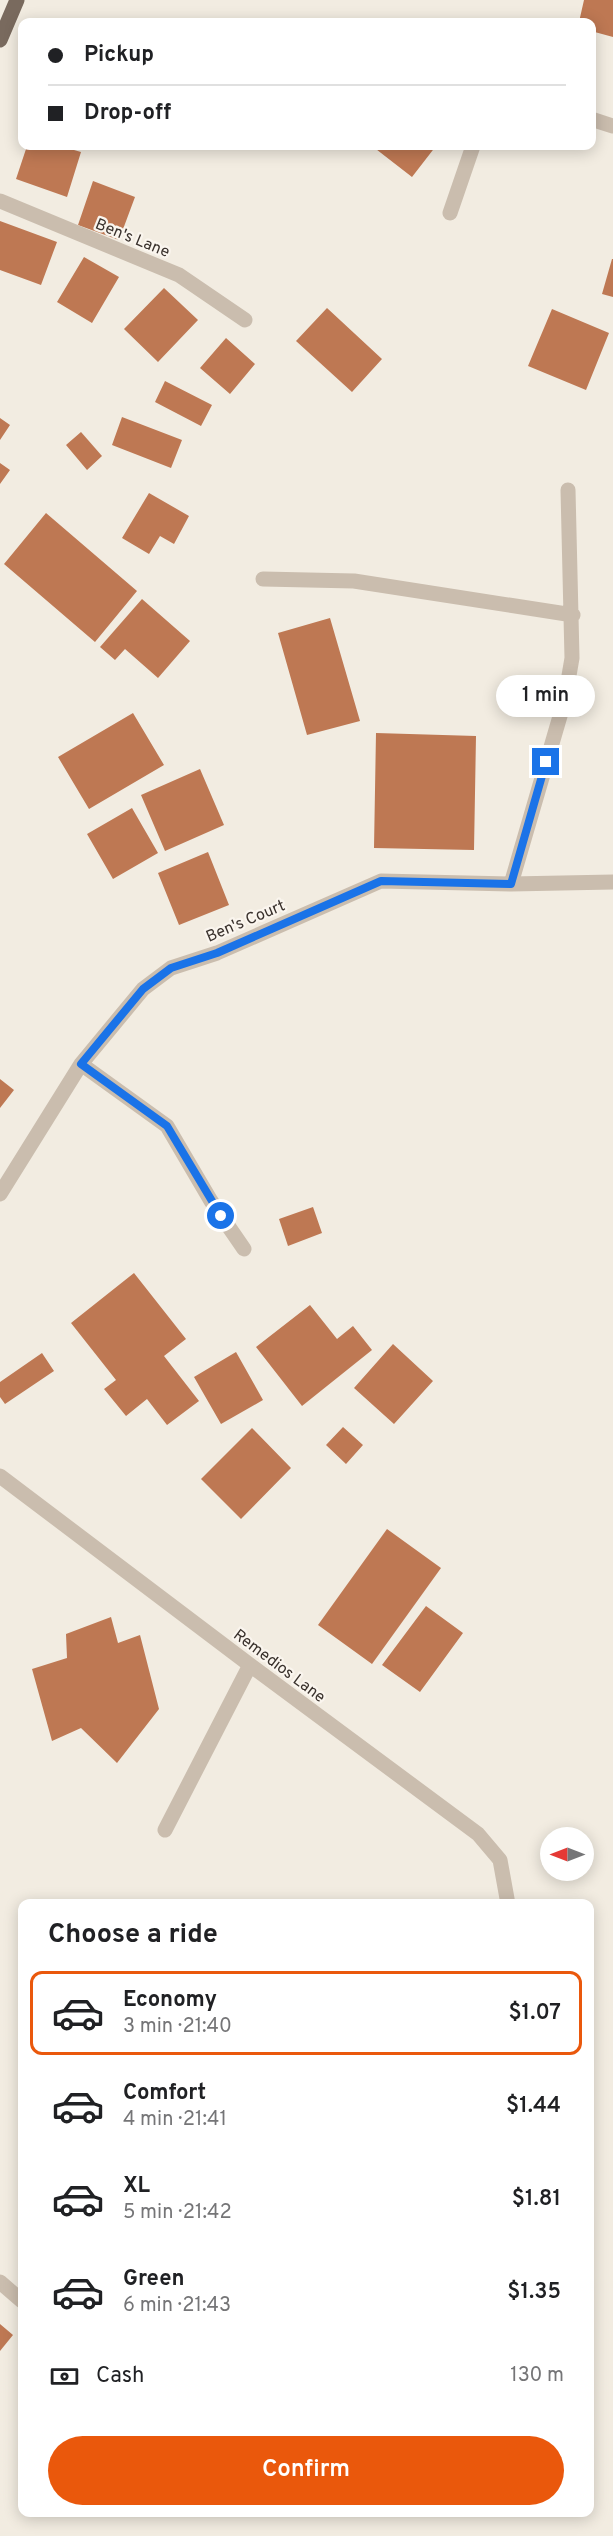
<!DOCTYPE html>
<meta charset="utf-8">
<style>
:root{--surface:#fff;--page:#f6f6f6;--text:#202124;--muted:#757577;--line:#e0e0e0;--accent:#ea580c}
body{margin:0;font-family:Overpass,sans-serif;background:var(--page);color:var(--text);height:100vh;display:flex;flex-direction:column;font-size:22px;white-space:nowrap}
*{box-sizing:border-box;margin:0}
p{font-size:20px;color:var(--muted)}
.icon{flex:none;width:33px;height:33px;fill:none;stroke:currentColor;stroke-width:2;stroke-linecap:round;stroke-linejoin:round}
.map{position:relative;flex:1;overflow:hidden}
.details{position:absolute;left:18px;top:1899px;width:576px;height:618px;display:flex;flex-direction:column;background:var(--surface);border-radius:12px;box-shadow:0 3px 15px #0003}
.details>*{flex:none}
.guide{position:absolute;left:18px;top:18px;width:578px;height:132px;border-radius:12px;box-shadow:0 3px 15px #0003;display:grid;align-content:center;height:132px;padding:0 30px;background:var(--surface)}
.needle{width:39px;rotate:270deg}
.tools{position:absolute;left:540px;top:1827px;display:grid;gap:12px}
.tools a{display:grid;place-items:center;width:54px;height:54px;border-radius:50%;background:var(--surface);box-shadow:0 3px 15px #0003;font-size:30px}
.end{position:absolute;width:27px;height:27px;margin:-14px;border:8px solid #1a73e8;background:#fff;box-shadow:0 0 0 3px #fff}
.from{border-radius:50%}
.bubble{position:absolute;height:42px;border-radius:21px;background:var(--surface);box-shadow:0 3px 15px #0003;font-size:20px;font-weight:600;line-height:42px;text-align:center}
.guide b{display:flex;align-items:center;gap:21px;height:57px;font-size:22px}
.guide b+b{border-top:2px solid var(--line)}
.guide i{width:15px;height:15px;background:var(--text)}
ul{padding:0;list-style:none}
li{display:flex;align-items:center;gap:18px;height:84px;margin:0 12px 9px;padding:0 18px;border:3px solid transparent;border-radius:12px}
li div{flex:1}
li b{display:block;font-size:22px}
li em{font-style:normal;font-weight:600}
li.current{border-color:var(--accent)}
li>.icon{width:54px;height:54px;stroke-width:1.5}
h2{padding:0 30px;font-size:27px;line-height:72px}
.pay{display:flex;align-items:center;gap:15px;height:66px;padding:0 30px;font-size:22px}
.pay p{margin-inline-start:auto}
.action{display:flex;gap:12px;margin-top:auto;padding:12px 30px}
.action a{flex:1;height:69px;border-radius:36px;background:var(--accent);color:#fff;font-size:24px;font-weight:600;line-height:69px;text-align:center}
.map>svg:first-child{display:block}
.building{fill:#be7853}
.lines{fill:none;stroke-linecap:round;stroke-linejoin:round}
.minor{stroke:#cabdae;stroke-width:15}
.major{stroke:#796a5e;stroke-width:15}
.route{stroke:#1a73e8;stroke-width:8}
.labels{text-anchor:middle;stroke-width:4.5;stroke-linejoin:round;paint-order:stroke}
.street-label{font-size:16px;fill:#39312c;stroke:#faf5ee}
</style>
<div class="map">
<svg width="613" height="2536" viewBox="0 0 613 2536">
<rect width="100%" height="100%" fill="#f2ece1"/>
<path class="building" d="M584,0H613V37L591,31V22H579Z
M27,146H60L81,152L67,197L16,179Z
M372,146H436L412,177Z
M93,181L135,197L119,240L78,225Z
M0,221L57,242L41,285L0,270Z
M84,257L119,277L92,323L57,302Z
M612,259H613V297L602,294Z
M164,288L198,320L158,362L124,329Z
M327,308L382,359L352,392L296,341Z
M552,309L609,333L586,390L528,366Z
M226,338L255,364L230,394L200,368Z
M165,381L212,405L201,426L155,402Z
M122,417L182,440L171,468L112,445Z
M0,418L10,425L0,440Z
M81,432L102,456L87,470L66,445Z
M0,463L10,470L0,484Z
M149,493L189,516L174,544L160,536L149,554L122,538Z
M46,513L137,591L95,642L4,564Z
M142,599L190,641L158,678L125,649L115,660L100,647Z
M330,618L360,721L307,735L278,633Z
M133,713L164,765L89,809L58,757Z
M376,733L476,736L474,850L374,848Z
M200,769L224,825L165,851L141,795Z
M132,808L158,853L113,879L87,834Z
M208,852L229,905L179,925L158,873Z
M0,1079L14,1090L0,1108Z
M313,1207L322,1233L288,1246L279,1219Z
M134,1273L186,1339L164,1356L199,1401L167,1425L147,1399L126,1416L104,1389L116,1380L71,1323Z
M310,1305L337,1339L353,1326L372,1350L302,1406L256,1347Z
M393,1344L433,1381L394,1424L354,1388Z
M236,1352L263,1400L221,1424L194,1377Z
M42,1353L54,1371L5,1404L0,1397V1382Z
M343,1427L363,1445L346,1464L326,1445Z
M252,1428L291,1468L241,1519L201,1479Z
M387,1529L441,1568L372,1664L318,1625Z
M426,1606L463,1633L420,1692L382,1665Z
M111,1617L118,1643L140,1635L159,1709L117,1763L81,1728L52,1741L32,1669L67,1658L66,1634Z
M0,2324L13,2335L0,2351Z"/>
<g class="lines">
<path class="minor" d="M591,119L613,126
M0,201L179,275L245,320
M450,213L473,146
M263,579L354,581L573,615
M511,884L565,699L572,658L568,490
M81,1064L167,1126L211,1201L244,1249
M0,1194L81,1064L143,989L171,968L217,953L381,881L511,884L613,882
M0,1476L250,1665L478,1834L500,1860L508,1904
M165,1830L250,1665
M0,2282L22,2301"/>
<path class="major" d="M0,40L17,0"/>
</g>
<g class="lines">
<path class="route" d="M221,1216L167,1126L81,1064L143,989L171,968L217,953L381,881L511,884L546,762"/>
</g>
<g class="labels">
<g class="street-label">
<text transform="translate(133 237) rotate(22)" y="6">Ben's Lane</text>
<text transform="translate(245 920) rotate(-23)" y="6">Ben's Court</text>
<text transform="translate(280 1665) rotate(37)" y="6">Remedios Lane</text>
</g>
</g>
</svg>
<div class="tools">
<a><svg class="needle" viewBox="-14 -14 28 28"><path d="M0-13l5 13h-10z" fill="#e53935"/><path d="M0 13l5-13h-10z" fill="#757577"/></svg></a>
</div>
<i class="end from" style="left:221px;top:1216px"></i>
<i class="end" style="left:546px;top:762px"></i>
<div class="bubble" style="left:496px;top:675px;width:99px">1 min</div>
<div class="guide">
<b><i class="from"></i>Pickup</b>
<b><i></i>Drop-off</b>
</div>
<section class="details">
<h2>Choose a ride</h2>
<ul>
<li class="current"><svg class="icon" aria-label="car" viewBox="0 0 24 24"><path d="M5 17H2v-5l4-1 3-4h7l3 4 3 1v5h-3M9 17h6M6 11h13"/><circle cx="7" cy="17" r="2"/><circle cx="17" cy="17" r="2"/></svg><div><b>Economy</b><p>3 min · 21:40</p></div><em>$1.07</em></li>
<li><svg class="icon" aria-label="car" viewBox="0 0 24 24"><path d="M5 17H2v-5l4-1 3-4h7l3 4 3 1v5h-3M9 17h6M6 11h13"/><circle cx="7" cy="17" r="2"/><circle cx="17" cy="17" r="2"/></svg><div><b>Comfort</b><p>4 min · 21:41</p></div><em>$1.44</em></li>
<li><svg class="icon" aria-label="car" viewBox="0 0 24 24"><path d="M5 17H2v-5l4-1 3-4h7l3 4 3 1v5h-3M9 17h6M6 11h13"/><circle cx="7" cy="17" r="2"/><circle cx="17" cy="17" r="2"/></svg><div><b>XL</b><p>5 min · 21:42</p></div><em>$1.81</em></li>
<li><svg class="icon" aria-label="car" viewBox="0 0 24 24"><path d="M5 17H2v-5l4-1 3-4h7l3 4 3 1v5h-3M9 17h6M6 11h13"/><circle cx="7" cy="17" r="2"/><circle cx="17" cy="17" r="2"/></svg><div><b>Green</b><p>6 min · 21:43</p></div><em>$1.35</em></li>
</ul>
<div class="pay"><svg class="icon" aria-label="cash" viewBox="0 0 24 24"><path d="M3 7h18v10H3z"/><circle cx="12" cy="12" r="2"/></svg>Cash<p>130 m</p></div>
<div class="action"><a>Confirm</a></div>
</section>
</div>
